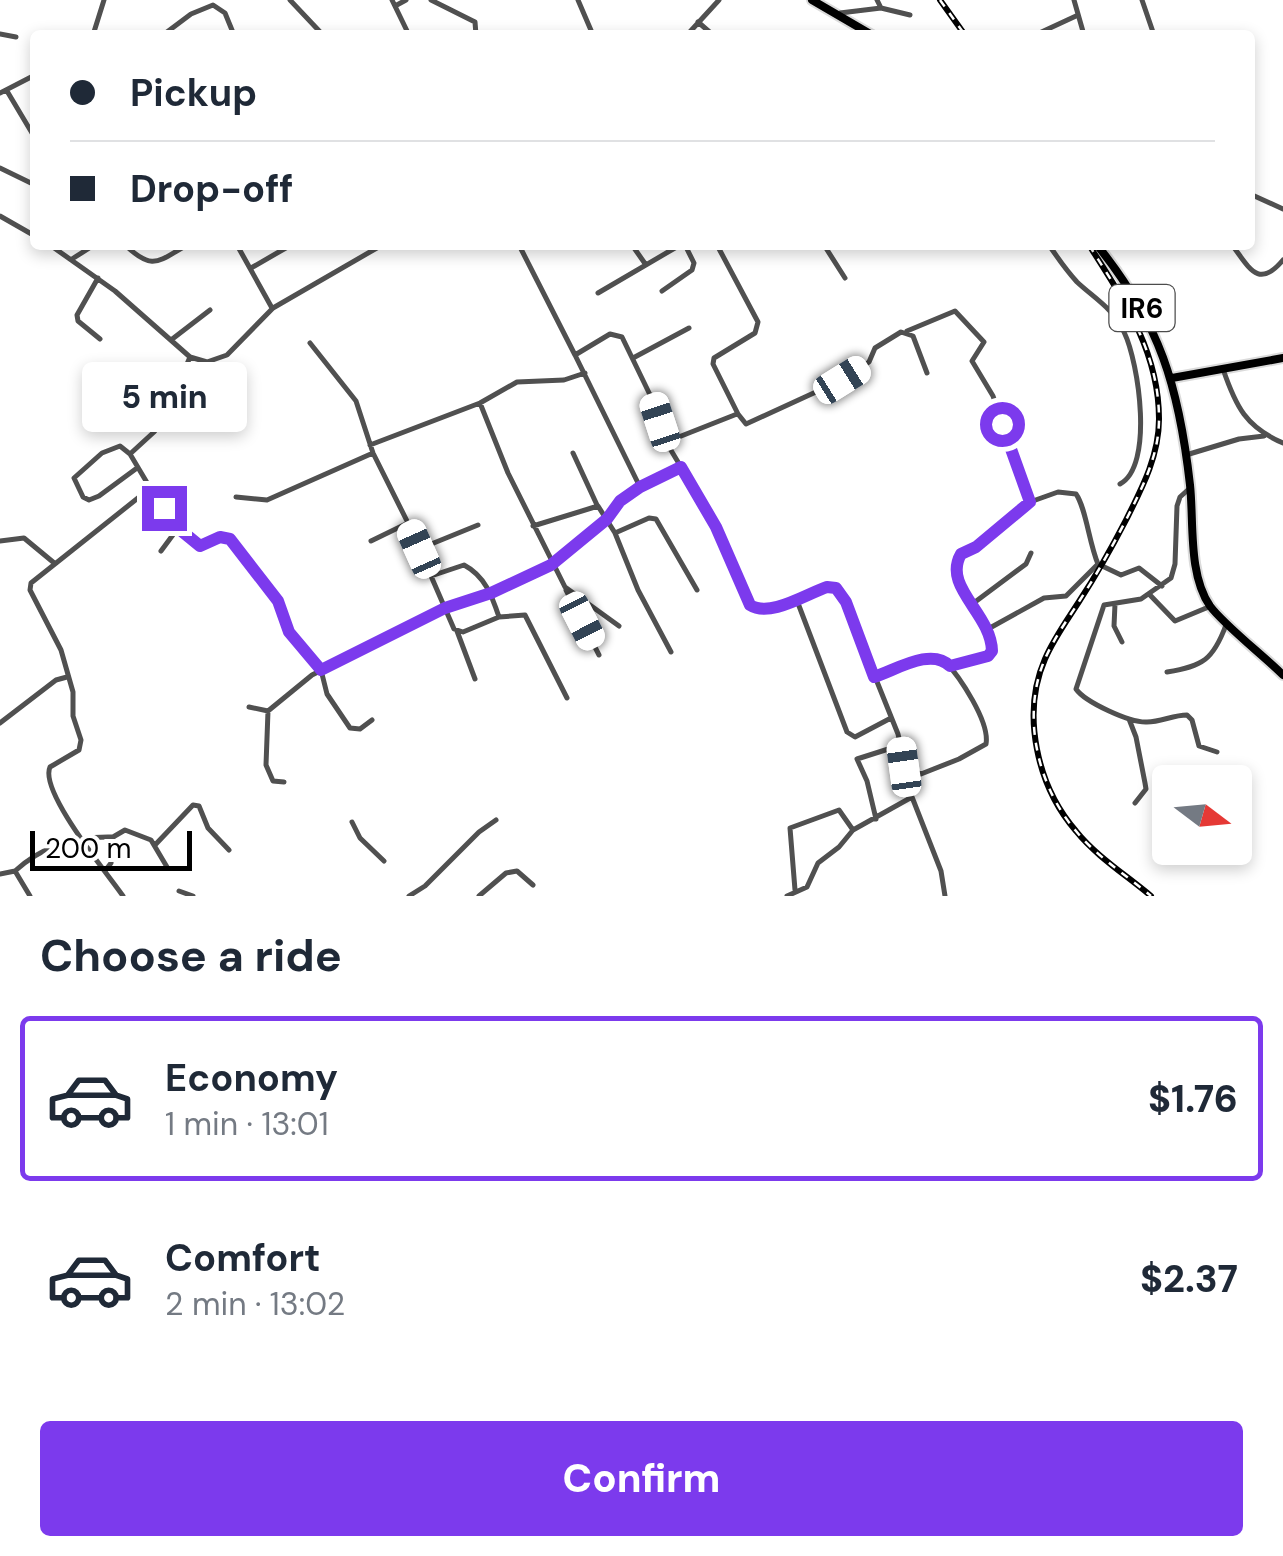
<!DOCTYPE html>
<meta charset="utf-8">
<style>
:root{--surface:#fff;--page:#f2f2f3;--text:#1f2937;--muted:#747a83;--line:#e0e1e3;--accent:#7c3aed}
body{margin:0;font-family:"DM Sans",sans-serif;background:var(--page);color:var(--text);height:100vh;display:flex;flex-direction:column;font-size:38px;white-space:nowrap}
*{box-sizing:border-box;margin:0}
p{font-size:32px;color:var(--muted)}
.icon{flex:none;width:55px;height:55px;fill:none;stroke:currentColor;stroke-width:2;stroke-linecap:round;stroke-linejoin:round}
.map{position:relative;height:896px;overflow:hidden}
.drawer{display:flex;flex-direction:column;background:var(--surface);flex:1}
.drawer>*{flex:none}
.guide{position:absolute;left:30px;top:30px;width:1225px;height:220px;border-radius:10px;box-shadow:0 5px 15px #0003;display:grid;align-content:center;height:220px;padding:0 40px;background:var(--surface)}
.needle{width:65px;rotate:106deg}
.fabs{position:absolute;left:1152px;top:765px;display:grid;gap:20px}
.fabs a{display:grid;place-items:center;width:100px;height:100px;border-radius:10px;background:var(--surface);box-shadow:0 5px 15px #0003;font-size:50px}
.scale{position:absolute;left:30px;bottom:25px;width:162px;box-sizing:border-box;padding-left:10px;border:5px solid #000;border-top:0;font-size:28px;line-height:35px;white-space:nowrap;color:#000;-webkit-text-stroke:8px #fff;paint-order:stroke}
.end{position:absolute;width:45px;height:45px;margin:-22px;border:12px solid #7c3aed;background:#fff;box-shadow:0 0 0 5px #fff}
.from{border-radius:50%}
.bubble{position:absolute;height:70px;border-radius:10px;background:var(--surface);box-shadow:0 5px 15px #0003;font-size:32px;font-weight:800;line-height:70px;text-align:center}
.car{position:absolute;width:30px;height:60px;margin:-30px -15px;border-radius:12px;box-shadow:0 0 8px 2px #0007;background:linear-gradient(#fff 24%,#345 0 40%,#fff 0 76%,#345 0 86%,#fff 0)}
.guide b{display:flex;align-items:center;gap:35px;height:95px;font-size:38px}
.guide b+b{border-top:2px solid var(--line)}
.guide i{width:25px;height:25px;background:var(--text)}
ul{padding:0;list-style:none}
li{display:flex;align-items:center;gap:30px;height:165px;margin:0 20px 15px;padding:0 20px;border:5px solid transparent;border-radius:10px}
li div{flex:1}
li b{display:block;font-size:38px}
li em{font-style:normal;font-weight:800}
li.current{border-color:var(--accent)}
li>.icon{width:90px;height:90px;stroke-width:1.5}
h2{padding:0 40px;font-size:45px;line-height:120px}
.action{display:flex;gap:20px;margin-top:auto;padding:20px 40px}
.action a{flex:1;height:115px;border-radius:10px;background:var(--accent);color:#fff;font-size:40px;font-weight:800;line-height:115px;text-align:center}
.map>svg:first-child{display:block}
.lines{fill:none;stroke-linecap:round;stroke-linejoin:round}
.major-casing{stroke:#dbdbdb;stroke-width:12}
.minor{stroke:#505050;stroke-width:5}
.major{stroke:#000;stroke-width:8}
.rail-casing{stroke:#000;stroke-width:6}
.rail{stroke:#fff;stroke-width:2.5;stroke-dasharray:8;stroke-linecap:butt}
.route{stroke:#7c3aed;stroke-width:12}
.labels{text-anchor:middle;stroke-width:8;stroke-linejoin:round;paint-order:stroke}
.shield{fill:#fff;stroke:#4c4c4c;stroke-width:2.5}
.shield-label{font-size:28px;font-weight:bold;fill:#000}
</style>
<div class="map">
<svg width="1283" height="896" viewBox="0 0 1283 896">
<rect width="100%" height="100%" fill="#fff"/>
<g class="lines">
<g class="major-casing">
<path id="major" d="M812,0L872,35
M1097,245C1160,323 1179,387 1190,485C1194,522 1188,574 1210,606C1224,625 1264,656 1283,675
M1172,378L1283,358"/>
</g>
<path class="minor" d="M290,0L323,35
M392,0L409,35
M431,0L475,22L476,35
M578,0L593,35
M877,0L881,8L910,15
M1074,0L1084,35
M1142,0L1154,35
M395,6L406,0
M840,13L881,8
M698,22L713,35
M0,34L16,37
M93,35L104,0
M163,35L191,14L213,5L225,13L234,35
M687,35L719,0
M1035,35L1076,16
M7,91L35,138
M0,93L35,75
M0,168L35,185
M1250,194L1283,209
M0,216L35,236
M50,245L115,291L190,357L207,362L227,355L273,308L382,245
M125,245C153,271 157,262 187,245
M237,245L272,308
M519,245L575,355L610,334L622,337L653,401L666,442
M632,245L646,265
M717,245L758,322L755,333L714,358L713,364L738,414L746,424L842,380L869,362L875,348L901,332L913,336L927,373
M824,245L845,278
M1049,245C1057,257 1067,271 1077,282C1094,298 1114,309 1124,332C1139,363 1154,466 1120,484
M1232,245C1249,267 1258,290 1283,260
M72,259L94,245
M251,268L291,245
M98,278L77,315L78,321L100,339
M662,291L692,270L694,263L685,245
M598,293L680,245
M907,331L955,311L984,342L972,361L993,396L1030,502
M171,340L210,310
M310,343L356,401L373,453L408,523
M575,355L640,487L681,467L666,442L737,414
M633,358L689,328
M1223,369C1236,407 1246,427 1283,443
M480,403L508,473L565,587L619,626
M370,445L480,403L517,382L564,380L585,373
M573,453L597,505
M130,454L120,446L102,453L74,478L83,497L89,500L99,496L137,468
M1186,455L1239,439L1264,436
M681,467L716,527L750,605C770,618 806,594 827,587L841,592L898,734L912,797L853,830L839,847L818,863L807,887L787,896
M149,488C164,509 179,536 203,546L220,537L230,539L279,601L285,624L306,656L321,670L327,694L350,728L360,729L372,720
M1190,488L1180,497L1177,506L1175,564L1171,578L1141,599L1104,605L1076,689C1085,702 1130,723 1147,722C1161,722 1173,715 1187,715L1192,720L1199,746L1217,752
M236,497L267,500L373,453
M533,526L598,506L615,533L638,590L671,652
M615,533L649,518L656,519L697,590
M0,541L24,538L53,562
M371,541L408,523L454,629L463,632L499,617
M419,549L478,525
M161,551L178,528
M431,576L464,565C485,576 492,596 499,617L525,615L567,698
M566,590L599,655
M1149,594L1175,621L1211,606
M796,598L847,732L855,737L891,718
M975,602L1026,564L1031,553
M1115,604L1114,626L1122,642
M988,629L1044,598L1066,596L1098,564L1121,575L1139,568L1162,586
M457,631L475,679
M950,666L988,655L993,645C988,631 983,617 975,605C963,589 954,582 957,560L1030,502L1058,492L1076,494C1086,508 1089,543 1098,564
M1167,672C1203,666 1213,660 1226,625
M873,677L931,657L944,660C960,677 990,722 986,744L959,759L921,774L904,767
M249,707L268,711L312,675L445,608L491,593L551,565L607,519L620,501L640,487
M268,711L266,765L273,781L284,782
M1129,719L1136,737L1145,783L1146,789L1135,803
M0,723L56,680L67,677
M912,797L941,871L945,896
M876,819L867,781L857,759L901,745
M352,822L360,838L384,861
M155,845L193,805L199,806L208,828L229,850
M105,871L111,863L113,837L125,830L151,840L167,867
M0,874L15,871
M795,890L790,828L839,810L853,830
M179,891L193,896
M30,896L15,871C43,845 76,836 113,837
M123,896C107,873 39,791 50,767L79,750L81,740L73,716V692L61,650L30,590L31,583L148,490L149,486L130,454L154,432L163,420L190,357
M409,896L425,886L479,832L496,820
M479,896L506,873L517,871L533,885"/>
<use href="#major" class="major"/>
<g class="rail-casing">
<path id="rail" d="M940,0L965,35
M1089,245C1124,300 1159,352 1159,419C1159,456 1142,488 1126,520C1112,547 1097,574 1080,600C1068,619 1054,638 1045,659C1021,714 1037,786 1076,831C1096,856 1126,875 1151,896"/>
</g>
<use href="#rail" class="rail"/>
</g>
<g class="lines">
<path class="route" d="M164,508L178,528L200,546L220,537L230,539L278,601L289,632L321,670L445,608L491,593L551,565L607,519L620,501L640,487L681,467L716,527L750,605C770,618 806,594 827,587L836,588L846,602L874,677C896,670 931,647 950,666L988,656L992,651C991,613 942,587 961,554L976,547L1030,502L1002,424"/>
</g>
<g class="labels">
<rect class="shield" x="1109.5" y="285" width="65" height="46" rx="8"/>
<g class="shield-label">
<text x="1142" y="318">IR6</text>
</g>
</g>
</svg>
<div class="fabs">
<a><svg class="needle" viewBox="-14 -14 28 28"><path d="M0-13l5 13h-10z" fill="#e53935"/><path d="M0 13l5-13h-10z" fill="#747a83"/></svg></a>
</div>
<div class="scale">200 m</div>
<i class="end from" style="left:1002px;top:424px"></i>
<i class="end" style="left:164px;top:508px"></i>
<div class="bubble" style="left:82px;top:362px;width:165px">5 min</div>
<i class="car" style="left:842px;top:380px;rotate:58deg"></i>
<i class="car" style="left:660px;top:422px;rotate:342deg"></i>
<i class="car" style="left:419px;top:549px;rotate:336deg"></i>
<i class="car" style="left:582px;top:621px;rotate:153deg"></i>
<i class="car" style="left:904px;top:767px;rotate:352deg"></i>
<div class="guide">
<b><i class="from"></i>Pickup</b>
<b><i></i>Drop-off</b>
</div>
</div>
<section class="drawer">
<h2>Choose a ride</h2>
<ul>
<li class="current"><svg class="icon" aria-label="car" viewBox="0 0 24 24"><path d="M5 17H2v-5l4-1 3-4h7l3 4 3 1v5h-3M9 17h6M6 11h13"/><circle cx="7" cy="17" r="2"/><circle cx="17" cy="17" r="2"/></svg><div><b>Economy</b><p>1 min · 13:01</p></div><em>$1.76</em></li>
<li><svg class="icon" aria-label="car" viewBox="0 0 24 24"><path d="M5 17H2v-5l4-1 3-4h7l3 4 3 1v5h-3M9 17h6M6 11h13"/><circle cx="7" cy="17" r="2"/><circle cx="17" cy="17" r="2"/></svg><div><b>Comfort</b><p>2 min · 13:02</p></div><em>$2.37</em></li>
</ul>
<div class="action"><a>Confirm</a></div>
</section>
